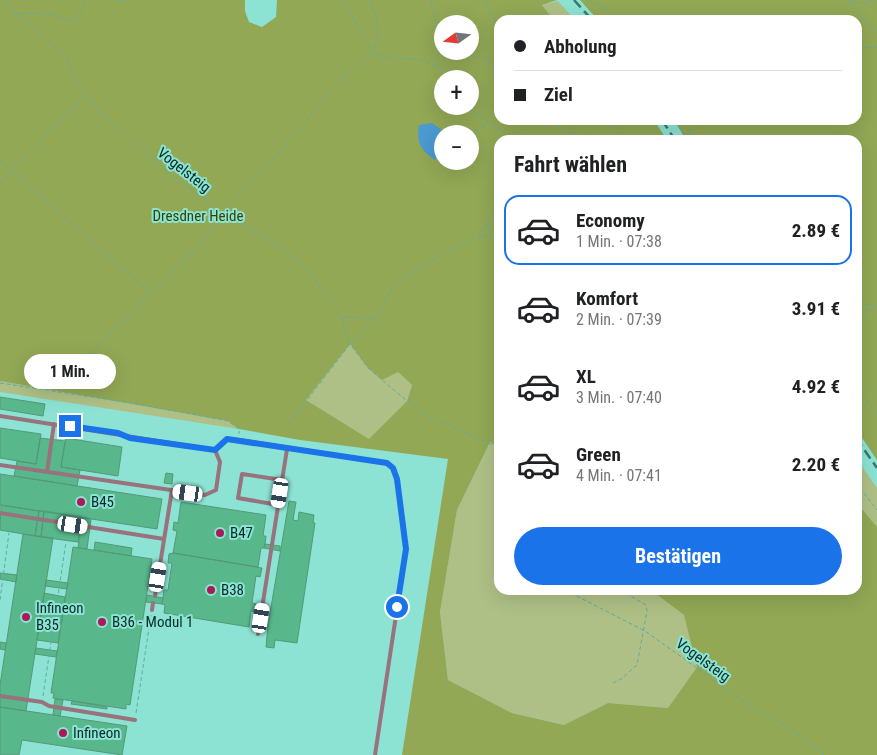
<!DOCTYPE html>
<html lang="de">
<meta charset="utf-8">
<style>
:root{--surface:#fff;--page:#f6f6f6;--text:#202124;--muted:#757577;--line:#e0e0e0;--accent:#1a73e8}
body{margin:0;font-family:"Roboto Condensed",sans-serif;background:var(--page);color:var(--text);height:100vh;display:flex;flex-direction:column;font-size:19px;white-space:nowrap}
*{box-sizing:border-box;margin:0}
p{font-size:16px;color:var(--muted)}
.icon{flex:none;width:28px;height:28px;fill:none;stroke:currentColor;stroke-width:2;stroke-linecap:round;stroke-linejoin:round}
.map{position:relative;flex:1;overflow:hidden}
.panel{position:absolute;left:494px;top:135px;width:368px;height:460px;display:flex;flex-direction:column;background:var(--surface);border-radius:15px;box-shadow:0 5px 20px #0002}
.panel>*{flex:none}
.hud{position:absolute;left:494px;top:15px;width:368px;height:110px;border-radius:15px;box-shadow:0 5px 20px #0002;display:grid;align-content:center;height:110px;padding:0 20px;background:var(--surface)}
.needle{width:32px;rotate:255deg}
.buttons{position:absolute;left:434px;top:15px;display:grid;gap:10px}
.buttons a{display:grid;place-items:center;width:45px;height:45px;border-radius:50%;background:var(--surface);box-shadow:0 5px 20px #0002;font-size:25px}
.end{position:absolute;width:22px;height:22px;margin:-11px;border:6px solid #1a73e8;background:#fff;box-shadow:0 0 0 2px #fff}
.from{border-radius:50%}
.bubble{position:absolute;height:35px;border-radius:18px;background:var(--surface);box-shadow:0 5px 20px #0002;font-size:16px;font-weight:700;line-height:35px;text-align:center}
.car{position:absolute;width:15px;height:30px;margin:-15px -8px;border-radius:6px;box-shadow:0 0 4px 1px #0007;background:linear-gradient(#fff 24%,#345 0 40%,#fff 0 76%,#345 0 86%,#fff 0)}
.hud b{display:flex;align-items:center;gap:18px;height:48px;font-size:19px}
.hud b+b{border-top:1px solid var(--line)}
.hud i{width:12px;height:12px;background:var(--text)}
ul{padding:0;list-style:none}
li{display:flex;align-items:center;gap:15px;height:70px;margin:0 10px 8px;padding:0 10px;border:2px solid transparent;border-radius:15px}
li div{flex:1}
li b{display:block;font-size:19px}
li em{font-style:normal;font-weight:700}
li.selected{border-color:var(--accent)}
li>.icon{width:45px;height:45px;stroke-width:1.5}
h2{padding:0 20px;font-size:22px;line-height:60px}
.cta{display:flex;gap:10px;margin-top:auto;padding:10px 20px}
.cta a{flex:1;height:58px;border-radius:30px;background:var(--accent);color:#fff;font-size:20px;font-weight:700;line-height:58px;text-align:center}
.map>svg:first-child{display:block}
.green{fill:#afc086}
.forest{fill:#92a855;fill-rule:evenodd}
.water{fill:#4b9ad0}
.building{fill:#58b78b;stroke:#549978}
.lines{fill:none;stroke-linecap:round;stroke-linejoin:round}
.path{stroke:#63ab9e;stroke-width:1;stroke-dasharray:4 2.5;stroke-linecap:butt}
.lane{stroke:#98727c;stroke-width:4}
.rail{stroke:#3d786e;stroke-width:2.5;stroke-dasharray:10 5;stroke-linecap:butt}
.route{stroke:#1a73e8;stroke-width:6}
.poi-dot{fill:#a91a58;stroke:#8ce3d3;stroke-width:2}
.labels{text-anchor:middle;stroke-width:4;stroke-linejoin:round;paint-order:stroke}
.street-label{font-size:15px;fill:#052c27;stroke:#8ce3d3}
.park-label{font-size:15px;fill:#354200;stroke:#8ce3d3}
.poi-label{font-size:15px;fill:#052c27;stroke:#8ce3d3;text-anchor:start}
</style>
<div class="map">
<svg width="877" height="755" viewBox="0 0 877 755">
<rect width="100%" height="100%" fill="#8ce3d3"/>
<path class="green" d="M558,1L575,20H554L542,5Z
M350,344L368,368L398,372L412,385L407,401L369,440L306,400Z
M0,381L228,421L239,429L0,392Z
M490,442L499,448V590H651L685,615L697,667L668,708L608,703L565,725L512,713L448,680L440,612L457,510Z
M856,458L877,488V527L856,502Z"/>
<path class="forest" d="M0,0H245V11L249,22L262,27L276,17L277,0H557L542,5L554,20H499V120H654L667,140H499V448L490,442L457,510L440,612L448,680L512,713L564,725L608,703L668,708L697,667L684,615L651,590H856V502L877,527V755H402L448,459L300,440L239,429L228,421L0,381ZM442,24H470V51H442ZM442,79H470V106H442ZM443,131V134H470V161H442V152L435,160ZM350,344L368,368L382,380L398,372L412,385L407,401L369,439L306,400Z
M580,0H877V460L856,429V140H686L674,120H856V20H598Z"/>
<path class="water" d="M432,123L443,131L442,152L435,160C421,151 416,142 419,125Z"/>
<path class="building" d="M0,397L45,404L43,416L0,409Z
M0,428L41,434L36,464L0,458Z
M40,438L65,441L61,467L80,470L77,486L14,476L17,461L36,464Z
M66,438L122,447L118,476L61,467Z
M166,473L173,474L172,484L164,483Z
M0,474L162,499L157,529L0,505Z
M289,501L296,502L293,520L298,521L299,512L314,515L313,523H315L297,643L275,640L274,648L266,647L268,625Z
M181,502L266,515L263,536H266L265,544L264,548H261L258,567L173,553L177,531L173,530L174,522L178,523Z
M1,505L39,511L35,536L0,530Z
M39,511H44L41,537L35,536Z
M44,511L82,517L78,542L41,537Z
M82,517L91,519L87,549L78,548Z
M23,534L53,538L26,711L0,707V685Z
M95,542L132,548L131,556L94,550Z
M265,544L280,546V551L264,548Z
M73,547L152,559L130,705L126,704V709L53,698L54,693H51Z
M173,553L262,568L260,577L256,576L252,603L256,604L255,612L251,611L249,627L164,613L165,605L162,604L163,598L164,590H168L172,563H168L169,554Z
M0,573L17,575L16,582L0,579Z
M46,580L68,583L67,589L45,586Z
M44,593L65,597L58,643L37,640Z
M147,595L163,598L162,604L146,602Z
M0,642L6,643L5,650L0,649Z
M36,648L57,651L56,657L35,654Z
M55,699L63,700L60,716L53,715Z
M72,701L107,707V709L71,704Z
M0,707L127,726L122,755L22,740L19,755H0Z"/>
<g class="lines">
<path class="path" d="M5,0L15,13L65,55L78,83L97,110L167,171L224,214L282,248L309,271L341,317L350,344L368,368L407,401L427,415L499,448
M116,0L124,2L125,0
M342,0L369,43L372,52
M370,0C377,18 382,34 373,52
M431,0L439,40L437,65
M485,0L499,29
M589,0L612,12L620,20
M848,0L877,34
M851,2L865,4L876,0
M16,13L51,14L76,22L86,0
M856,48L877,47
M464,51L487,60L499,75
M465,106L515,140
M545,120L588,140
M609,120L622,140
M677,120L687,140
M689,132L696,139L718,135L722,140
M470,135L488,123
M687,137L695,120
M0,161L152,294
M0,183L85,94
M488,225L491,236
M481,235L491,237L499,241
M856,299L864,305L875,304
M342,317L375,318
M856,326L877,302
M0,383L133,403L228,421L239,429V434
M856,383L877,416
M54,391L204,240L235,199L277,155L336,85L368,55L372,53C392,62 417,54 436,66C440,68 443,75 446,79
M288,425L350,344L376,318L396,282L452,248L480,235L499,204
M856,483L877,510
M565,590L645,631L743,701L792,730L824,755
M0,600L9,533
M613,683L621,679L637,665L647,611L646,605L620,590
M43,696L66,542
M136,713L151,615"/>
<path class="lane" d="M0,416L215,450L227,439L239,440L387,463L393,468L397,479L406,549L375,755
M0,465L205,495L216,490L220,462L215,450
M47,472L54,424
M278,505L238,498L242,474L282,480
M0,513L164,539
M155,596L172,490
M152,610L153,603
M258,634L287,449
M0,696L42,702L49,706L135,720"/>
<path class="rail" d="M574,0L592,20
M662,120L675,140
M856,438L877,468"/>
</g>
<g class="lines">
<path class="route" d="M70,426L118,433L130,438L215,450L227,439L387,463L393,468L397,479L406,549L397,607"/>
</g>
<g class="poi-dot">
<circle cx="81" cy="502" r="5"/>
<circle cx="220" cy="533" r="5"/>
<circle cx="211" cy="590" r="5"/>
<circle cx="26" cy="617" r="5"/>
<circle cx="102" cy="622" r="5"/>
<circle cx="63" cy="733" r="5"/>
</g>
<g class="labels">
<g class="street-label">
<text transform="translate(184 170) rotate(38)" y="5">Vogelsteig</text>
<text transform="translate(703 660) rotate(36)" y="5">Vogelsteig</text>
</g>
<g class="park-label">
<text x="198" y="221">Dresdner Heide</text>
</g>
<g class="poi-label">
<text x="91" y="507">B45</text>
<text x="230" y="538">B47</text>
<text x="221" y="595">B38</text>
<text x="36" y="613">Infineon<tspan x="36" dy="17">B35</tspan></text>
<text x="112" y="627">B36 - Modul 1</text>
<text x="73" y="738">Infineon</text>
</g>
</g>
</svg>
<div class="buttons">
<a><svg class="needle" viewBox="-14 -14 28 28"><path d="M0-13l5 13h-10z" fill="#e53935"/><path d="M0 13l5-13h-10z" fill="#757577"/></svg></a>
<a>+</a>
<a>−</a>
</div>
<i class="end from" style="left:397px;top:607px"></i>
<i class="end" style="left:70px;top:426px"></i>
<div class="bubble" style="left:24px;top:354px;width:92px">1 Min.</div>
<i class="car" style="left:188px;top:493px;rotate:278deg"></i>
<i class="car" style="left:280px;top:493px;rotate:189deg"></i>
<i class="car" style="left:73px;top:525px;rotate:99deg"></i>
<i class="car" style="left:158px;top:577px;rotate:9deg"></i>
<i class="car" style="left:261px;top:618px;rotate:9deg"></i>
<div class="hud">
<b><i class="from"></i>Abholung</b>
<b><i></i>Ziel</b>
</div>
<section class="panel">
<h2>Fahrt wählen</h2>
<ul>
<li class="selected"><svg class="icon" aria-label="car" viewBox="0 0 24 24"><path d="M5 17H2v-5l4-1 3-4h7l3 4 3 1v5h-3M9 17h6M6 11h13"/><circle cx="7" cy="17" r="2"/><circle cx="17" cy="17" r="2"/></svg><div><b>Economy</b><p>1 Min. · 07:38</p></div><em>2.89 €</em></li>
<li><svg class="icon" aria-label="car" viewBox="0 0 24 24"><path d="M5 17H2v-5l4-1 3-4h7l3 4 3 1v5h-3M9 17h6M6 11h13"/><circle cx="7" cy="17" r="2"/><circle cx="17" cy="17" r="2"/></svg><div><b>Komfort</b><p>2 Min. · 07:39</p></div><em>3.91 €</em></li>
<li><svg class="icon" aria-label="car" viewBox="0 0 24 24"><path d="M5 17H2v-5l4-1 3-4h7l3 4 3 1v5h-3M9 17h6M6 11h13"/><circle cx="7" cy="17" r="2"/><circle cx="17" cy="17" r="2"/></svg><div><b>XL</b><p>3 Min. · 07:40</p></div><em>4.92 €</em></li>
<li><svg class="icon" aria-label="car" viewBox="0 0 24 24"><path d="M5 17H2v-5l4-1 3-4h7l3 4 3 1v5h-3M9 17h6M6 11h13"/><circle cx="7" cy="17" r="2"/><circle cx="17" cy="17" r="2"/></svg><div><b>Green</b><p>4 Min. · 07:41</p></div><em>2.20 €</em></li>
</ul>
<div class="cta"><a>Bestätigen</a></div>
</section>
</div>
